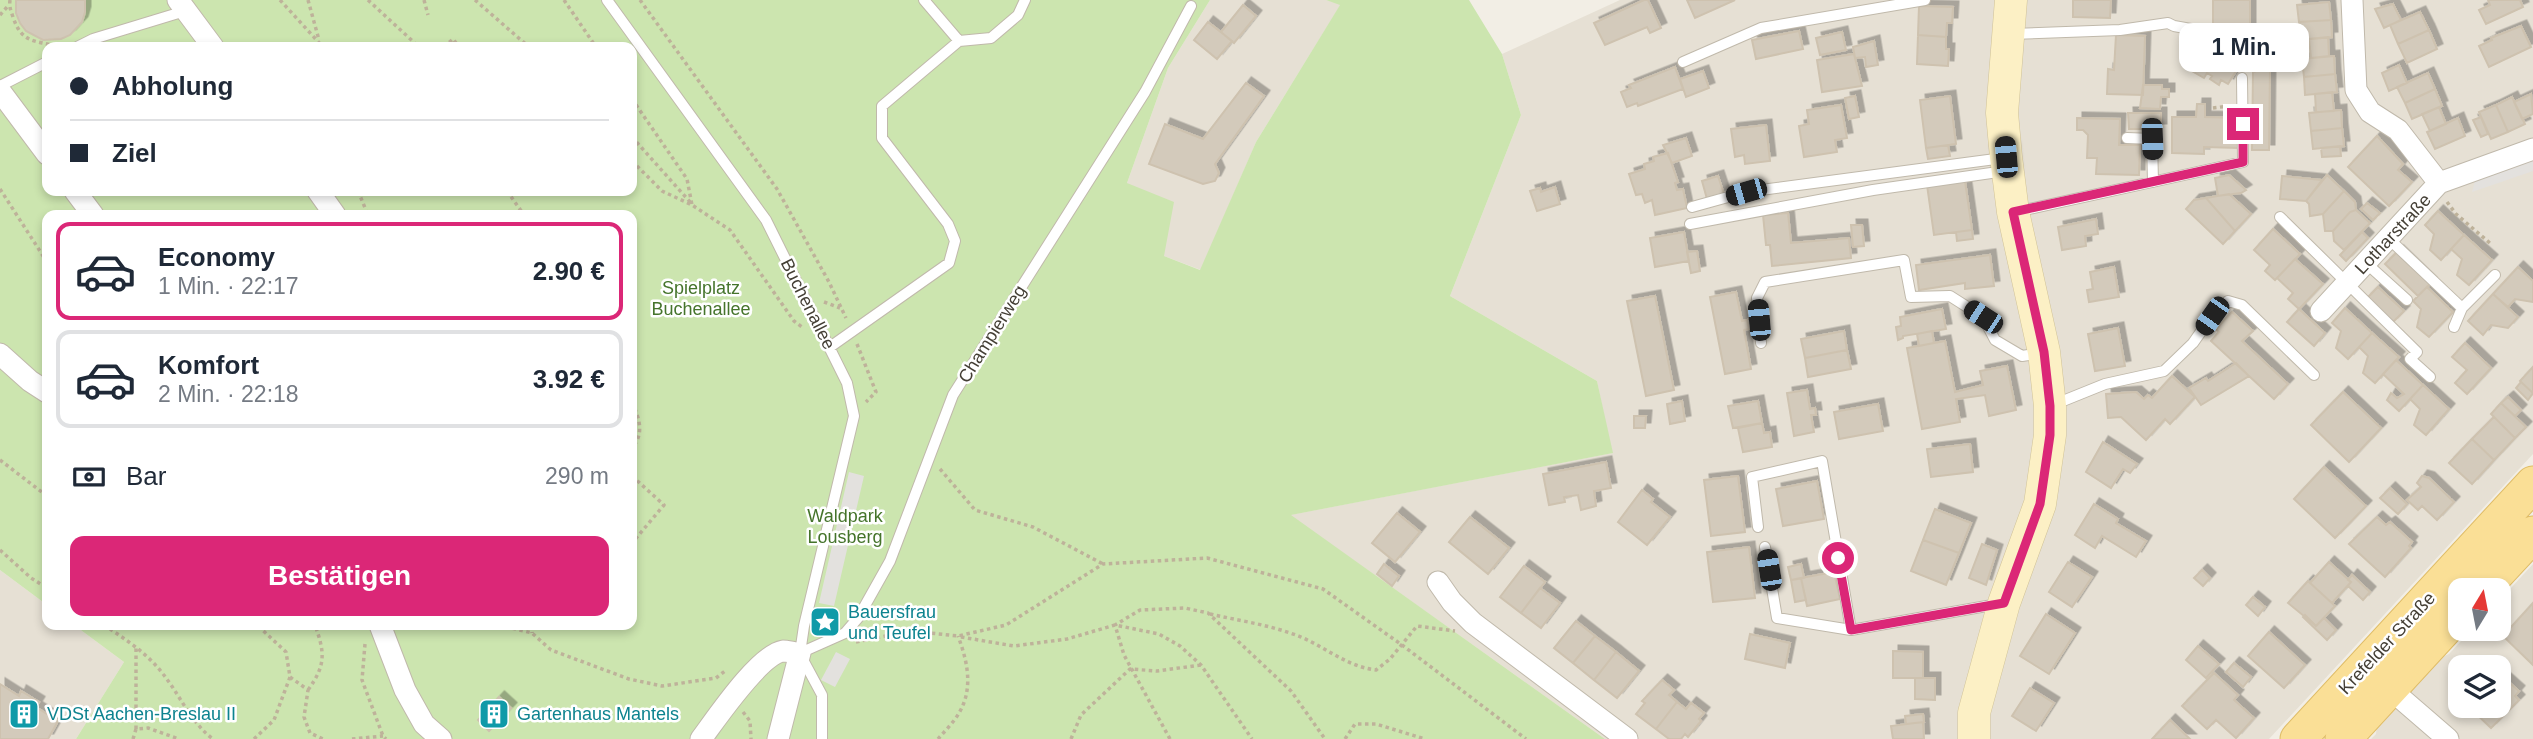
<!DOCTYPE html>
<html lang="de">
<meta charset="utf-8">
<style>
:root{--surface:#fff;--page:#f6f6f7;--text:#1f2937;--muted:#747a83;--line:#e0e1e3;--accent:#db2777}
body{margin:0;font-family:Helvetica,sans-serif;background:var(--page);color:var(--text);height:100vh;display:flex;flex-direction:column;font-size:26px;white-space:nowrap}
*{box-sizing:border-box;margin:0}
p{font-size:23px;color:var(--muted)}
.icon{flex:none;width:38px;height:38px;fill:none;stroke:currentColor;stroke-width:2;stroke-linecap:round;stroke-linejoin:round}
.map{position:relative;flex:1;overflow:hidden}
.panel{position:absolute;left:42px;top:210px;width:595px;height:420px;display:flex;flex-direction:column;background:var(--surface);border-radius:14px;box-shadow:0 4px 10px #0003}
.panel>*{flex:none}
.top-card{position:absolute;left:42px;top:42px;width:595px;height:154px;border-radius:14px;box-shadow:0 4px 10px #0003;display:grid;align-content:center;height:154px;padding:0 28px;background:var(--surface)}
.needle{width:46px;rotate:10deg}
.controls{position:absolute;left:2448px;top:578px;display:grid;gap:14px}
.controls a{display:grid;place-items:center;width:63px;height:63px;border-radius:14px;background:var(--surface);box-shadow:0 4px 10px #0003;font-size:35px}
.end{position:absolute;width:32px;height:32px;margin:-16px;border:9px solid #db2777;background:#fff;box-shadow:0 0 0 4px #fff}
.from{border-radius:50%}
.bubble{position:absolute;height:49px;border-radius:14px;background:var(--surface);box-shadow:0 4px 10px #0003;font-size:23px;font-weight:800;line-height:49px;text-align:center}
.car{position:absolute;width:21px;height:42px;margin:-21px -10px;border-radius:9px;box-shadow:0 0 5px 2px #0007;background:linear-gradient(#222 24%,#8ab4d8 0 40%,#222 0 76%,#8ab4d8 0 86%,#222 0)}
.top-card b{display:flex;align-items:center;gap:24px;height:66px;font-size:26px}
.top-card b+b{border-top:2px solid var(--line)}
.top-card i{width:18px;height:18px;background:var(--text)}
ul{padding:12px 0 0;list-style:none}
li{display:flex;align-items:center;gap:21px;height:98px;margin:0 14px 10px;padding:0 14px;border:4px solid var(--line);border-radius:14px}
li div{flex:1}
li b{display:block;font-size:26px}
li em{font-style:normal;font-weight:800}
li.on{border-color:var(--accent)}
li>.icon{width:63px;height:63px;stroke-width:1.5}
.pay{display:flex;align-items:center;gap:18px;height:77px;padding:0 28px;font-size:26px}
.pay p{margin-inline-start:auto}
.cta{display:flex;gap:14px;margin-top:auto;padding:14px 28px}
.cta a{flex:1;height:80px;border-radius:14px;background:var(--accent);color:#fff;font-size:28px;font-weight:800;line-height:80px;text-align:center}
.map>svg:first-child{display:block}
.residential{fill:#e6e0d4;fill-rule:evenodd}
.green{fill:#cce5af;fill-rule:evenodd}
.parking{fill:#e3e1de}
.building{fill:#d3cabb;stroke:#cec2af;stroke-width:2;filter:url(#shadow)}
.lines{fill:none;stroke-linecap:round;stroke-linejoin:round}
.lane-casing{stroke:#c0b9ab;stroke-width:12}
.street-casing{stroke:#c0b9ab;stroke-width:23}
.secondary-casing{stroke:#d0c297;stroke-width:33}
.primary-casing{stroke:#dfbc67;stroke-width:37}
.path{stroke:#beb29a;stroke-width:3.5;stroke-dasharray:3.5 3.5;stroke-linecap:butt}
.lane{stroke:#fff;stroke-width:10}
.street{stroke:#fff;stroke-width:21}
.secondary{stroke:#fcf0c5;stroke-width:32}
.primary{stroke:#fadf96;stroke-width:35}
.route{stroke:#db2777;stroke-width:9}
.labels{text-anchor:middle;stroke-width:5;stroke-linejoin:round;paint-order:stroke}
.street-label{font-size:18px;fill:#443f35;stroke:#fff}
.park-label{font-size:18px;fill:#45742b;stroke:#fff}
.culture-label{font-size:18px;fill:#0d838f;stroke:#fff;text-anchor:start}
</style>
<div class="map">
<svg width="2533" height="739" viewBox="0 0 2533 739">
<defs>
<filter id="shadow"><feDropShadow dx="5.5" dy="-5.5" stdDeviation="0" flood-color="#0004"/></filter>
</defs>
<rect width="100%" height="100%" fill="#f2eee5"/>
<path class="residential" d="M1210,0H1326L1341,4L1256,142L1201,270L1164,256L1127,183L1168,68Z
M1620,0H2533V454L2269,739H1605L1290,515L1612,453L1597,381L1450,296L1521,115L1502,54Z
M2533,564V739H2371L2376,734L2377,725L2438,659L2449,654L2473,628H2499V601ZM2460,667H2499V705H2460Z
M0,570L47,605V625H74L124,662L76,739H0Z"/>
<path class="green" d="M0,0H1210L1168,68L1127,183L1174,202L1164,256L1200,270L1256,142L1340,5L1326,0H1469L1502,54L1521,115L1450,296L1597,381L1613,453L1291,515L1605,739H76L124,662L74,625H632V215H47V605L0,570ZM47,47H632V191H47Z"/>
<path class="parking" d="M2533,156V171L2472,192L2476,177Z
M849,472L864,476L834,606L819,603Z
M836,652L850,659L835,687L821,680Z"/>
<path class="building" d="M16,0H85V12L82,22L70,35L61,39L43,40L26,31L20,23L16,13Z
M1644,0H1648L1661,28L1650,33L1647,27L1605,45L1594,23Z
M1687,0H1735L1695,18Z
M2073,0H2111L2110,18L2073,17Z
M2213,0H2250V28H2213Z
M2488,0H2520L2523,7L2486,24L2479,10L2490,5Z
M2329,2L2331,20L2299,22L2297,5Z
M2393,4L2401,20L2384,28L2375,9Z
M1243,5L1256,16L1234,43L1221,32Z
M1919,6L1953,7L1952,23H1947L1946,37L1918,35Z
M2420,12L2429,30L2398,44L2390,25Z
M2331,20L2332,37L2301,40L2299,22Z
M1208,22L1232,41L1217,59L1194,40Z
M2521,26L2531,47L2489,67L2479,46L2492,40L2491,38Z
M2429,30L2437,49L2407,63L2398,44Z
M1799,31L1803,49L1756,59L1752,40Z
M1842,32L1846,50L1820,55L1816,38Z
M1918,35L1946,37V49H1949L1948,66L1917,64Z
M2116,35L2145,36L2143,95L2107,94L2108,69L2114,70Z
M2328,37L2329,56L2311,58L2309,39Z
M1874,41L1878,65L1866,67L1865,57L1855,58L1853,47Z
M2221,47L2243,60L2228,84L2221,80L2219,85L2210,79L2212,76L2207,73L2204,78L2183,66L2194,48L2213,59Z
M1854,54L1862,86L1822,92L1817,60Z
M2334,56L2335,74L2304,77L2302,59Z
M2399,65L2407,83L2389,91L2382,73Z
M1675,67L1683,89L1638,106L1637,103L1627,107L1621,92L1631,88L1629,85Z
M2270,67L2269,150H2252L2253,72Z
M1703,71L1709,88L1686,97L1680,79Z
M2428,73L2435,89L2405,103L2397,87Z
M2335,74L2337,92L2305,95L2304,77Z
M1246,83L1264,96L1215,164L1219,173L1215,181L1203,184L1149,164L1165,124L1203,139Z
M2143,85H2162V89H2169V97H2161L2160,109L2140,108Z
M2435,89L2442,106L2412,119L2405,103Z
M2332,92L2334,111L2316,112L2315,94Z
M2531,94L2533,114L2522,119L2514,102Z
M1855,96L1859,117L1849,119L1845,98Z
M1950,96L1956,144L1926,148L1920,100Z
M2512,97L2525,124L2508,132L2496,105Z
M2197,104H2205V117L2240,118L2239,148L2204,147V154L2172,153V117H2196Z
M1841,105L1847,138L1835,140L1837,152L1804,157L1799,126L1809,124L1807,110Z
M2496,105L2508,132L2491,139L2479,112Z
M2439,107L2446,124L2430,131L2422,114Z
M2341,110L2342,128L2311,131L2309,113Z
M2128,113H2161V129H2129Z
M2481,117L2488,134L2481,137L2473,120Z
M2077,118L2120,119L2119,145H2140L2139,175L2096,174L2097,158H2087L2088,135L2083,130H2077Z
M2458,118L2465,136L2435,149L2427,132Z
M1766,125L1770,161L1745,164L1744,155L1735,157L1731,129Z
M2342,128L2344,146L2313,149L2311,131Z
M2377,136L2403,164L2398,170L2412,182L2389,206L2348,167Z
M1686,138L1692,156L1672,163L1663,145Z
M1948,145L1950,156L1928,159L1926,148Z
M2340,146L2341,156L2322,157L2321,148Z
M1668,153L1678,182L1675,183L1677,190L1683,189L1687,208L1655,215L1652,200L1645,203L1642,194L1636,195L1629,174L1645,169L1644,164L1654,161L1653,157Z
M2229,175L2246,190L2241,193L2218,196L2215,178Z
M2327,175L2344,191L2323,214L2310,216L2309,204L2306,201Z
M1718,176L1724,194L1707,199L1702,181Z
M2282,176L2322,180L2306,201L2280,199Z
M1965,181L1972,230L1934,235L1927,185Z
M1555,187L1560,204L1537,211L1530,191L1540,188L1541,192Z
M2344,191L2355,202L2356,210L2350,212L2333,231H2325L2323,214Z
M2229,194L2251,214L2235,231L2206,198Z
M2206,198L2235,231L2223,244L2186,209L2194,200Z
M2367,203L2380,213L2373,220L2361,209Z
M2356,210L2370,223L2344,250L2334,241L2333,231L2350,212Z
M2438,211L2464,235L2441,260L2430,250L2434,234L2425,225Z
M1788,213L1791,243L1849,238L1851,258L1772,266L1770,245H1766L1763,215Z
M2096,219L2098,234L2085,236L2086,246L2062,250L2058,227Z
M1851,225H1862L1864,246L1853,247Z
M2273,229L2300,254L2275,280L2265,271L2270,265L2254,250Z
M1972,230L1973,239L1957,241L1956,232Z
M1684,232L1689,261L1655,267L1650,238Z
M2362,232L2368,238L2346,261L2340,255Z
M2464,235L2492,260L2469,285L2457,275L2462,259L2451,249Z
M1697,251L1700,271L1691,273L1687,252Z
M2398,251L2431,283L2418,296L2385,264Z
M1990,255L1994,286L1965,289V283L1919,290L1916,265Z
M2295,259L2323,284L2299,309L2288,299L2293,293L2277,278Z
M2114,267L2119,297L2089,302L2087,290L2093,289L2090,272Z
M2518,267L2533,281V302L2515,299L2508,307L2493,294Z
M2378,287L2404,311L2392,323L2366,299Z
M2427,287L2453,312L2429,337L2417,327L2421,309L2413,301Z
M1736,292L1742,321L1747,320L1749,329L1744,330L1751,369L1725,374L1710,297Z
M2493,294L2518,317L2508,328L2491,325L2483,335L2468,321Z
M1655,296L1674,390L1646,396L1627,301Z
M2345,308L2372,333L2348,359L2336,348L2341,331L2332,323Z
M1942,309L1946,329L1903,336V338L1898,340L1896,327L1901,326L1900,317Z
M2299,309L2325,333L2314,346L2287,322Z
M2232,312L2253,331L2242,341L2288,384L2274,399L2211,341L2219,332L2216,329Z
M2118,328L2125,366L2095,371L2088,334Z
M1844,331L1847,350L1805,358L1801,339Z
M1932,331L1934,343L1919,346L1917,334Z
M2372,333L2399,357L2375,383L2363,373L2368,356L2359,347Z
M1945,341L1955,392L1983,385L1980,371L2007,366L2016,410L1989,416L1985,395L1956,399L1960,422L1922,429L1907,348Z
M2465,343L2491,368L2467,394L2455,383L2467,370L2452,357Z
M1847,350L1851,369L1808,377L1805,358Z
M2396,360L2423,385L2399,411L2387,400L2391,393L2397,398L2404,394L2383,374Z
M2236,363L2249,376L2201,405L2189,388L2206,378L2208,381Z
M2533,367V393L2520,381Z
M2172,376L2195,397L2170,424L2165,419L2146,440L2121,417L2108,418L2106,394L2136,392L2144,399L2148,395L2152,398Z
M2521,382L2533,393L2528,400L2516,388Z
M2423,385L2449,409L2426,435L2414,425L2420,409L2410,399Z
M1807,390L1810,409L1815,408L1816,415H1811L1814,432L1794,436L1787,393Z
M2343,392L2381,428L2349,462L2311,425Z
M2508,397L2521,410L2515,416L2501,403Z
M1682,401L1685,421L1670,424L1667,404Z
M1758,401L1762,423L1733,428L1728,406Z
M2501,403L2526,427L2515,438L2491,414Z
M1878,404L1883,431L1839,439L1834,412Z
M1634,416H1646L1645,428H1634Z
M2494,417L2515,438L2494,460L2472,439Z
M1762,423L1764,433L1770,432L1772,447L1743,452L1738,428Z
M2472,439L2494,460L2472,484L2449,463Z
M2103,442L2137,464L2130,473L2123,469L2111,488L2086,472Z
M1970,444L1973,472L1931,477L1927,449Z
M1606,462L1611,488L1594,491L1596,506L1581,510L1578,495L1564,497L1565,502L1549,505L1543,474Z
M2324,467L2366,506L2335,538L2294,499Z
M1738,476L1745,532L1711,536L1704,480Z
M2422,476L2429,478L2454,502L2437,520L2422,506L2418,510L2407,500L2421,487L2417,483Z
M1817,481L1824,519L1783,526L1776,489Z
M2390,488L2407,504L2398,514L2380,498Z
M1642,490L1653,499L1651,502L1670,517L1647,545L1618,522Z
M2094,504L2118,519L2116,523L2146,541L2136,557L2102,536L2095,548L2075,535Z
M1935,509L1971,523L1959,553L1923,540Z
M1397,513L1420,532L1395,562L1372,543Z
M1470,517L1509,548L1488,574L1449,542Z
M2377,517L2386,525L2390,522L2412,542L2409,546L2411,548L2385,577L2349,544Z
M1923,540L1959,553L1946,585L1911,571Z
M1982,544L1997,550L1986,585L1969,578Z
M1749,547L1755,598L1713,602L1707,552Z
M2068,562L2092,577L2072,607L2049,592Z
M2329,562L2351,582L2332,603L2310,583Z
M1384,564L1399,576L1392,586L1377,574Z
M1801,564L1804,578L1791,580L1788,567Z
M1524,566L1545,582L1521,613L1500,597Z
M2202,570L2210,578L2203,586L2194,578Z
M1834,572L1840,599L1807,606L1801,578Z
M2352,575L2370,592L2363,600L2348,586L2351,582L2348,580Z
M1801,578L1806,600L1795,602L1791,580Z
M2308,581L2335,606L2316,626L2288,603Z
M1540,588L1560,603L1541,628L1521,613Z
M2253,597L2265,607L2258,616L2246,605Z
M2533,603V665L2503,636Z
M2046,614L2075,633L2049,674L2020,656Z
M2305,615L2316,626L2324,618L2336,630L2327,640L2303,617Z
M1576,621L1595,636L1573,663L1554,648Z
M2269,632L2305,665L2284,688L2248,656Z
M1750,634L1790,643L1785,668L1745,659Z
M1595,636L1616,652L1594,680L1573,663Z
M2198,646L2219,664L2206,678L2186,660Z
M1893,651L1923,652V678H1893Z
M1616,652L1639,671L1617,698L1594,680Z
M2234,663L2251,677L2243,687L2226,672Z
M2214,673L2238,695L2234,700L2254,718L2236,738L2216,720L2207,729L2182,706Z
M2502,676L2519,691L2515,696L2519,700L2491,728L2471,709L2474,705H2499V679Z
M1915,678H1935V700L1915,699Z
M1662,680L1674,690L1669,695L1677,702L1656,729L1636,714L1645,703L1642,701Z
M0,684L19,696L21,691L39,702L36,707L58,721L48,739H0Z
M2030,688L2054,703L2036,731L2012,716Z
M499,697L511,708L489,731L478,720Z
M1677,702L1686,709L1691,703L1704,713L1699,719L1701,721L1688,737L1685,734L1681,739H1669L1656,729Z
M1923,714L1924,722L1906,724L1905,716Z
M2170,720L2190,739H2152Z
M1923,722L1924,739H1893L1891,726Z"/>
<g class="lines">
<g class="lane-casing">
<path id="lane" d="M607,0L766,220L847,383L854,416L804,626L800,653
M924,0L959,41
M2011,34L2120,30L2168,23L2174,26L2202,31
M77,47L93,39L185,11
M1683,62L1761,28L1925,0
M0,86L47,62
M2127,138L2152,139L2153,182
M1692,207L1746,192L2003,158
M2015,212L2243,162L2242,78
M2280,217L2417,352L2410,359L2430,377
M1690,224L1873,190L2005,171
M2389,239L2462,308
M2366,263L2407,300
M2454,327L2462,308L2495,275
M1761,343L1757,298L1765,282L1904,260L1911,297L1950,296L1983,317L1995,340L2022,356L2041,353
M830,347L949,263L955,241L948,224L882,138V106L959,41L991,38L1018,15L1025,0
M2053,405L2105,384L2164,371L2193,343L2212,316L2228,301L2242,305L2314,375
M1758,527L1752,477L1822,461L1851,630
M1765,547L1777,618L1851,630L1998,604
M800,653L845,633L858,618L890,561L953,395L1145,92L1191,6
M801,656L822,695V739"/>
</g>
<g class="street-casing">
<path id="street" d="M178,0L213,47
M2352,0L2356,90L2370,112L2398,130L2439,183
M0,91L47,154
M75,191L93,215
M318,191L335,215
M2321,311L2439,183L2533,149
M0,354L30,381L47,392
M1438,582L1452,602L1473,623L1627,739
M380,625L405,690L424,724L441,739
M2382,682L2448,739
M701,739C716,719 759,655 783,651C788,651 795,653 800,653L778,739"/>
</g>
<g class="secondary-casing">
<path id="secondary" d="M1974,739V713L2004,603L2040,504L2050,435V406L2044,352L2013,212L2006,157L2002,113L2011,0"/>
</g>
<g class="primary-casing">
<path id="primary" d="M2481,590L2533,534
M2298,739L2533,484
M2343,739L2460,612"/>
</g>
<path class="path" d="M10,0C9,7 11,11 13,17C22,44 35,40 59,47
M280,0L323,47
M308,0L319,40
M368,0L419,47
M424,0L428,15
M475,0L529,47
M564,0L596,47
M640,0L777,189L829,282L846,318
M0,15L8,6
M444,47L453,39L459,47
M632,99L687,179L692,205
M2213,108L2229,106
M632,137L691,203
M632,161L662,191L692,205L730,230L794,321L802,327
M0,189L47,262
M358,191L368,215
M507,191L524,215
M2447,202L2456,214L2491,244
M824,302L840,308
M857,344L876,392L866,402
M632,402C639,418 645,433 632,448
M0,460L47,496
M940,469L975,510L1033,527L1103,564
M632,476L664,505L632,543
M0,550L31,578L47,588
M1210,614C1236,620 1264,624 1290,633C1322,643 1343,666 1376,670L1390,659L1417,626L1455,631
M104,625C125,639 147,653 163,674C180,695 191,723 213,739
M499,625L532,633L551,650L629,679L662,686L716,678L725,671
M531,625L532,633
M961,637L1014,646L1067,639L1115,625L1159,634L1180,646L1201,665L1252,739
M856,642L911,631L958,636L1006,625L1103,564L1207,558L1323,589L1402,645L1526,739
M365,644L362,680L383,736L386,739
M290,677L308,690L304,717L310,733L323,739
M308,690C326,665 325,653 315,625
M743,712L750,721L751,739
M136,729V647
M133,739L136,729L148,728L179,739
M254,739L274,720L290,677L286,652L257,625
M352,739L383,736
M938,739C945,731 954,722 959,713C974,688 967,660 958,636
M1071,739L1081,715L1130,669L1157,671L1201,665
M1170,739L1124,655L1115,625L1140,610L1185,608L1208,613L1291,691L1325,739
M1345,739L1355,724H1376L1425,739"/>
<use href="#lane" class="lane"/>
<use href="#street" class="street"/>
<use href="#secondary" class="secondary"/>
<use href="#primary" class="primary"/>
</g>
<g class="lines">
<path class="route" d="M1838,558L1851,630L2004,603L2040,504L2050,435V406L2044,352L2013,212L2243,162V124"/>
</g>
<defs>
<g id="sight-square" transform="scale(1.575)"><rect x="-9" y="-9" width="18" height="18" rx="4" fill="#0f9aa8" stroke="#fff"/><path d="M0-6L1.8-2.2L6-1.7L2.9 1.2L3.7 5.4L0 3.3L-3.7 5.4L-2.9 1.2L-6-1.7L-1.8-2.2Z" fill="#fff"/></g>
<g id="building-square" transform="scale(1.575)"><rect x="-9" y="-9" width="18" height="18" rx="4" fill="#0f9aa8" stroke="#fff"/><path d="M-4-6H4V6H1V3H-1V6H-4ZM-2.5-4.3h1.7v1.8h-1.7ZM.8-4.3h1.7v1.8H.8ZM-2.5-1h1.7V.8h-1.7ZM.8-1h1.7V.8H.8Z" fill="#fff"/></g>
</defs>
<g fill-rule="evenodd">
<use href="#sight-square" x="825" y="622"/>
<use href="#building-square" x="24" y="714"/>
<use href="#building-square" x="494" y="714"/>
</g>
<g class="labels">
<g class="street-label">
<text transform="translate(2393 234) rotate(-47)" y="6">Lotharstraße</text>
<text transform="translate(808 304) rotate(63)" y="6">Buchenallee</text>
<text transform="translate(992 334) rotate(-58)" y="6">Champierweg</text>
<text transform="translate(2387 643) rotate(-47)" y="6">Krefelder Straße</text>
</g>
<g class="park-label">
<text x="701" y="294">Spielplatz<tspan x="701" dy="21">Buchenallee</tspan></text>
<text x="845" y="522">Waldpark<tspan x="845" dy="21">Lousberg</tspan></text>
</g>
<g class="culture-label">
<text x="848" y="618">Bauersfrau<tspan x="848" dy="21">und Teufel</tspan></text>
<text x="47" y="720">VDSt Aachen-Breslau II</text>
<text x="517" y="720">Gartenhaus Mantels</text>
</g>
</g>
</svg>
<div class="controls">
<a><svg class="needle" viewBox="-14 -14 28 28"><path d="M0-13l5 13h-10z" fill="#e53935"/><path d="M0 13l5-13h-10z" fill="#747a83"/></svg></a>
<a><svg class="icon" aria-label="layers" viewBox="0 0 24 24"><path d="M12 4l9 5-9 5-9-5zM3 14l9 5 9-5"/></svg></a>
</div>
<i class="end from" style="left:1838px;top:558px"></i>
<i class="end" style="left:2243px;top:124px"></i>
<div class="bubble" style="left:2179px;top:23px;width:130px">1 Min.</div>
<i class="car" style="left:2152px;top:139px;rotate:178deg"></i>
<i class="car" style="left:2006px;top:157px;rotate:355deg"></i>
<i class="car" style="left:1746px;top:192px;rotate:254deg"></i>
<i class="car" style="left:2212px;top:316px;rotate:215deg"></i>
<i class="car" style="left:1983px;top:317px;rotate:303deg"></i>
<i class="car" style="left:1759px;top:320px;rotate:355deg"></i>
<i class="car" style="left:1769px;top:570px;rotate:351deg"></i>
<div class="top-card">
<b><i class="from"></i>Abholung</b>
<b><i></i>Ziel</b>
</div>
<section class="panel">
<ul>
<li class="on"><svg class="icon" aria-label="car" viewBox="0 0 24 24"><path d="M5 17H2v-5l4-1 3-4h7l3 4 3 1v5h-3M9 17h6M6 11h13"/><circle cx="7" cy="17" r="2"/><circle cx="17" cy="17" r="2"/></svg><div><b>Economy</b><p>1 Min. · 22:17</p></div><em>2.90 €</em></li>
<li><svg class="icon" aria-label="car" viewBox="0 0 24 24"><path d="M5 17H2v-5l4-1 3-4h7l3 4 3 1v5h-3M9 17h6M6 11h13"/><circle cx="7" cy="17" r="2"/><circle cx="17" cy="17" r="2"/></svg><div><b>Komfort</b><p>2 Min. · 22:18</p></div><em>3.92 €</em></li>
</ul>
<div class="pay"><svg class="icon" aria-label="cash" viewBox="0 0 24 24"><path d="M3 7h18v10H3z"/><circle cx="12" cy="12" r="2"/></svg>Bar<p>290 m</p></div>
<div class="cta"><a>Bestätigen</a></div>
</section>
</div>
